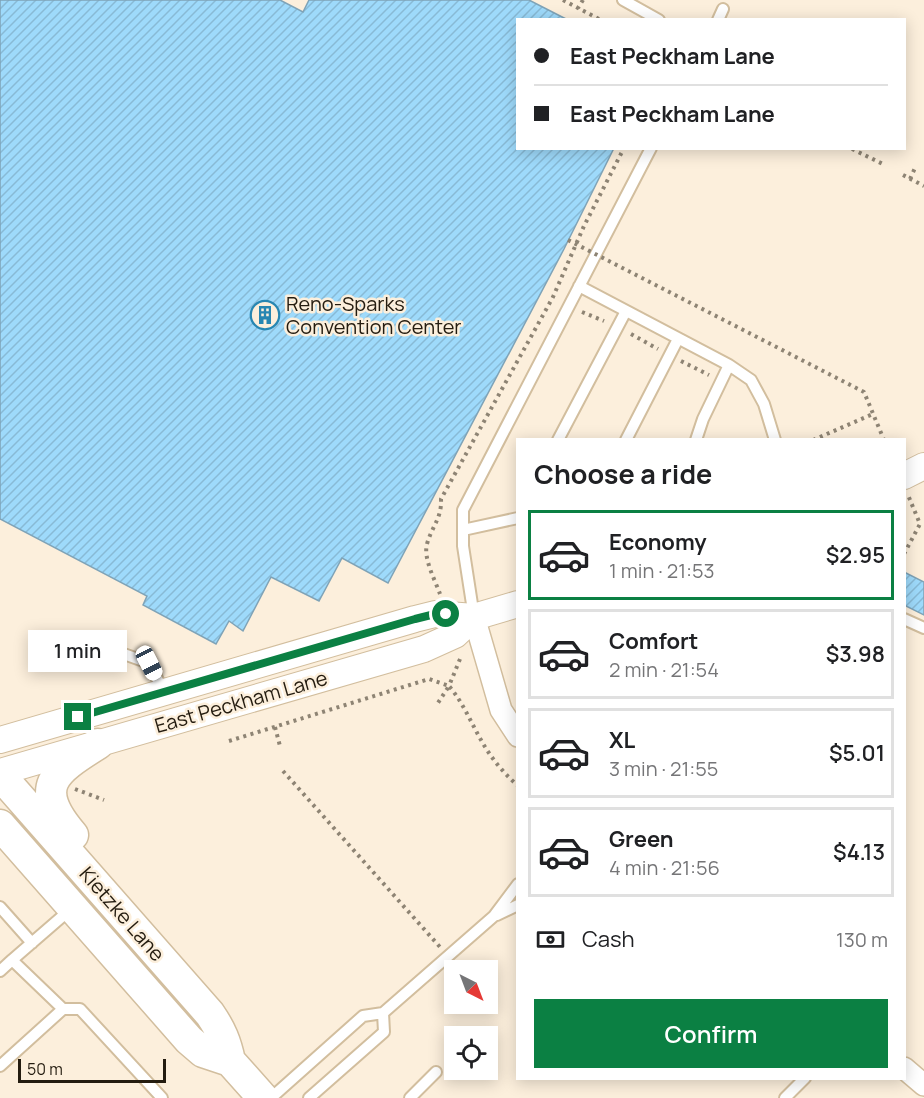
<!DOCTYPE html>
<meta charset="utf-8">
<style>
:root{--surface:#fff;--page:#f6f6f6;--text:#202124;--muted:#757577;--line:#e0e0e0;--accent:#0b8043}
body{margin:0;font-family:Manrope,sans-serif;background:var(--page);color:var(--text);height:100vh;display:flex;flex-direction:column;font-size:22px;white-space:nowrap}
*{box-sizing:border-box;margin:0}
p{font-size:20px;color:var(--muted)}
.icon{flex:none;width:33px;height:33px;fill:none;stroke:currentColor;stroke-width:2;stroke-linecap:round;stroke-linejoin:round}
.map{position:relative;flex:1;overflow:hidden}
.details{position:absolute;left:516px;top:438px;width:390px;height:642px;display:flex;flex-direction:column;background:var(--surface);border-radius:0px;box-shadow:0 3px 15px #0003}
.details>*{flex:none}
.banner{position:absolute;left:516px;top:18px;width:390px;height:132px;border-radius:0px;box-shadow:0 3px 15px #0003;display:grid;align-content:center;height:132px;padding:0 18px;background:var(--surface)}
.needle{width:39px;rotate:138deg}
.buttons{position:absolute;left:444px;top:960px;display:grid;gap:12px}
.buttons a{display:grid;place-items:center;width:54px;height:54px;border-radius:0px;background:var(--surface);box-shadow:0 3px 15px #0003;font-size:30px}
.scale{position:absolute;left:18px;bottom:15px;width:148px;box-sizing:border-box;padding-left:6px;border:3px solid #241c10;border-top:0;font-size:16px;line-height:21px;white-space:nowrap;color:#241c10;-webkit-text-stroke:4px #fcefdc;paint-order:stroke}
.end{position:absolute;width:27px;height:27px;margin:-14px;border:8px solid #0b8043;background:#fff;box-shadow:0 0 0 3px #fff}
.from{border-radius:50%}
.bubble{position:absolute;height:42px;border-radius:0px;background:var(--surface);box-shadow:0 3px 15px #0003;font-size:20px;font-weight:600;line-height:42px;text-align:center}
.car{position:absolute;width:18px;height:36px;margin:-18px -9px;border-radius:8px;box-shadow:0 0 4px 2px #0007;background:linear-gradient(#fff 24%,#345 0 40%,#fff 0 76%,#345 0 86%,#fff 0)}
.banner b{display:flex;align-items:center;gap:21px;height:57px;font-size:22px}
.banner b+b{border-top:2px solid var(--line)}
.banner i{width:15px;height:15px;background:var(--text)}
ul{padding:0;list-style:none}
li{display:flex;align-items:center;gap:18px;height:90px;margin:0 12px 9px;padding:0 6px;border:3px solid var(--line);border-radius:0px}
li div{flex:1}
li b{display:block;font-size:22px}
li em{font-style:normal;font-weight:600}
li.selected{border-color:var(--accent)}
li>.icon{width:54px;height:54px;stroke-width:1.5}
h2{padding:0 18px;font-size:27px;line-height:72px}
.pay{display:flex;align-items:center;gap:15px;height:66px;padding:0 18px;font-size:22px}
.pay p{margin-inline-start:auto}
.primary-button{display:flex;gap:12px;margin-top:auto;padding:12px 18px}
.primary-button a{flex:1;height:69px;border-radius:0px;background:var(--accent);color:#fff;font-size:24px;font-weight:600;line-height:69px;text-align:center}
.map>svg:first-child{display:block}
.building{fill:url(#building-hatch);stroke:#7fa3b7;stroke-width:1.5}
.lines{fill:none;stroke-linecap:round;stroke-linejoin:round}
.service-casing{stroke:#d2be9e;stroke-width:14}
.minor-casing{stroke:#d2be9e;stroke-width:24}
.tertiary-casing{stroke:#d2be9e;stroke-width:28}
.secondary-casing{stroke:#d2be9e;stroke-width:33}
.path{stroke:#8e8474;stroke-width:4;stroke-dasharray:3 4.5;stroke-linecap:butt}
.service{stroke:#fff;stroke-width:10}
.minor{stroke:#fff;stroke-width:21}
.tertiary{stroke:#fff;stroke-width:26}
.secondary{stroke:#fff;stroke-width:30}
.path-bridge{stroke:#8e8474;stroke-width:4;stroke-dasharray:3 4.5;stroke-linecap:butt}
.route{stroke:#0b8043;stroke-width:8}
.labels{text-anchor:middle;stroke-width:5;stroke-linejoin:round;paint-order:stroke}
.poi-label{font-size:20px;fill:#241c10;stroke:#fcefdc;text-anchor:start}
.street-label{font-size:20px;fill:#241c10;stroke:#fcefdc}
</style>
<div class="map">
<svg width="924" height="1098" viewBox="0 0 924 1098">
<defs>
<pattern id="building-hatch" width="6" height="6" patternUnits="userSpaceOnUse" patternTransform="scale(1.5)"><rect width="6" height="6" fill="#9edafb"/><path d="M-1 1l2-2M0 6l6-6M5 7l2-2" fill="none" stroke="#88bad6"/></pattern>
</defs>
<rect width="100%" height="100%" fill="#fcefdc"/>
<path class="building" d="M0,0H280L303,12L309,0H529L568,20H518V148H614L564,249L388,583L342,558L319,601L271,577L243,631L229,621L216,644L143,605L147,596L0,519Z
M904,572L924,582V615L904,605Z"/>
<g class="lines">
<g class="service-casing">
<path id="service" d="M623,0L659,20
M718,20L723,9
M579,286L729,365L751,380L764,404L775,440
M558,440L626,311
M626,440L678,339
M696,440L703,419L729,365
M463,530L518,518
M474,617L463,546V510L651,148
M904,619L924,628
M121,653L149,663L164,692
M0,907L32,943
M72,908L12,960L63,1009H80L162,1098
M497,915L518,905
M0,971L12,960
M0,1066L63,1009
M271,1098L363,1016L383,1013L494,916L518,884
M309,1098L384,1032L383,1013
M410,1098L436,1072
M785,1098L805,1078"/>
</g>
<g class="minor-casing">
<path id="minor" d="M474,617L501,710L518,736
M904,1068L924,1085"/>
</g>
<g class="tertiary-casing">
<path id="tertiary" d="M904,476L924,466
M0,740L415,619L435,614L474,617L518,604
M0,772L424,649L455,635L474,617"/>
</g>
<g class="secondary-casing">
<path id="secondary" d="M0,775L210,1014C221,1030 226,1042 230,1061
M0,825L189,1040L203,1052L230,1061L263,1098
M73,835C32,787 53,772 98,744"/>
</g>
<path class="path" d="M563,0L578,8
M583,0L578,8L601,20
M852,149L885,165
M903,175L924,186
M910,179L915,168
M582,312L604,321
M631,334L658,349
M681,361L709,375
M813,440L873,414
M904,554L920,524L908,495
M440,594C435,580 423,558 427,544C432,526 442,518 441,499L553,297L584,226L624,148
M460,659L449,686C466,706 474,731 489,753C497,765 507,776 518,786
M275,727L280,746
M229,741L429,679L449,686L436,706
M283,771L440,947
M75,789L104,800"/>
<use href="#service" class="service"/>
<use href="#minor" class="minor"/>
<use href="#tertiary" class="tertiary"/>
<use href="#secondary" class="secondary"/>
<path class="path-bridge" d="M568,240L864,392L884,440"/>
</g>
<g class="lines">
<path class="route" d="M78,717L415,619L435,614H446"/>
</g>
<defs>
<g id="building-ring" transform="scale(1.5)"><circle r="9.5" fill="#fcefdc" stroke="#2786b2" stroke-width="1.5"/><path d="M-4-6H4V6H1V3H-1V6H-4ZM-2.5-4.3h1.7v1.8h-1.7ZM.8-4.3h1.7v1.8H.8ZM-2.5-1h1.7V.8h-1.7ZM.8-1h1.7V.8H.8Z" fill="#2786b2"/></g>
</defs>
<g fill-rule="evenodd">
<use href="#building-ring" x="265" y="315"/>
</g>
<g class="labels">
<g class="poi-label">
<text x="286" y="311">Reno-Sparks<tspan x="286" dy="23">Convention Center</tspan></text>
</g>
<g class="street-label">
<text transform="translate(241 702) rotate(-16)" y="7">East Peckham Lane</text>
<text transform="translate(122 914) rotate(49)" y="7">Kietzke Lane</text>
</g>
</g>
</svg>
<div class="buttons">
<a><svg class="needle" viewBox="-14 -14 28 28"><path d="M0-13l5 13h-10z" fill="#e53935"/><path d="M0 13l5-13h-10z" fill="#757577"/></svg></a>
<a><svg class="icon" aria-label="locate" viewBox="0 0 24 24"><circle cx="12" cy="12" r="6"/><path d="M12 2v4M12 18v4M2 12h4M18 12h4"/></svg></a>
</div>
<div class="scale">50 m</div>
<i class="end from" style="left:446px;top:614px"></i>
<i class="end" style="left:78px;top:717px"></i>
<div class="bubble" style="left:28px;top:630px;width:99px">1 min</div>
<i class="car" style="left:149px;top:663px;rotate:153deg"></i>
<div class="banner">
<b><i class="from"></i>East Peckham Lane</b>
<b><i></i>East Peckham Lane</b>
</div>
<section class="details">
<h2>Choose a ride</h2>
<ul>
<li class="selected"><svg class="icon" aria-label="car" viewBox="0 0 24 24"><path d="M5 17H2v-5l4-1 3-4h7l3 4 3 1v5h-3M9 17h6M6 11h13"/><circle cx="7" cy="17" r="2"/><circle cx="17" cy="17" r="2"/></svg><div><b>Economy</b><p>1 min · 21:53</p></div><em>$2.95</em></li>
<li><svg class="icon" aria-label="car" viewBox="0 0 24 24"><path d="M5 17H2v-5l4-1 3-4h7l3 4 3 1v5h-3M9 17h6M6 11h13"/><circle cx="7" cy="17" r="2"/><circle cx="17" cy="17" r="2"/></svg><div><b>Comfort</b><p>2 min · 21:54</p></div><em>$3.98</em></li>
<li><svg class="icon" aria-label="car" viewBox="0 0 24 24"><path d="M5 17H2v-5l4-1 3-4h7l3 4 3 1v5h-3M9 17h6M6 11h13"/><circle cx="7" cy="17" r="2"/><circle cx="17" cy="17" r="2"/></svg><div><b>XL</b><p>3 min · 21:55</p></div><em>$5.01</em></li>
<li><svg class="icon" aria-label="car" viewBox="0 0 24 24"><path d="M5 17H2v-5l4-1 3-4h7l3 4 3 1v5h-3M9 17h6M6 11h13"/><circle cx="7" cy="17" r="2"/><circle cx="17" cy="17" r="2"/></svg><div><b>Green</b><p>4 min · 21:56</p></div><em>$4.13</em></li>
</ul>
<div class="pay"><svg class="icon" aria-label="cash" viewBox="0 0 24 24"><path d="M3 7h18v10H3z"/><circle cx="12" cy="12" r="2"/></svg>Cash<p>130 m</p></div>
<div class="primary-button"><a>Confirm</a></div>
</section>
</div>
